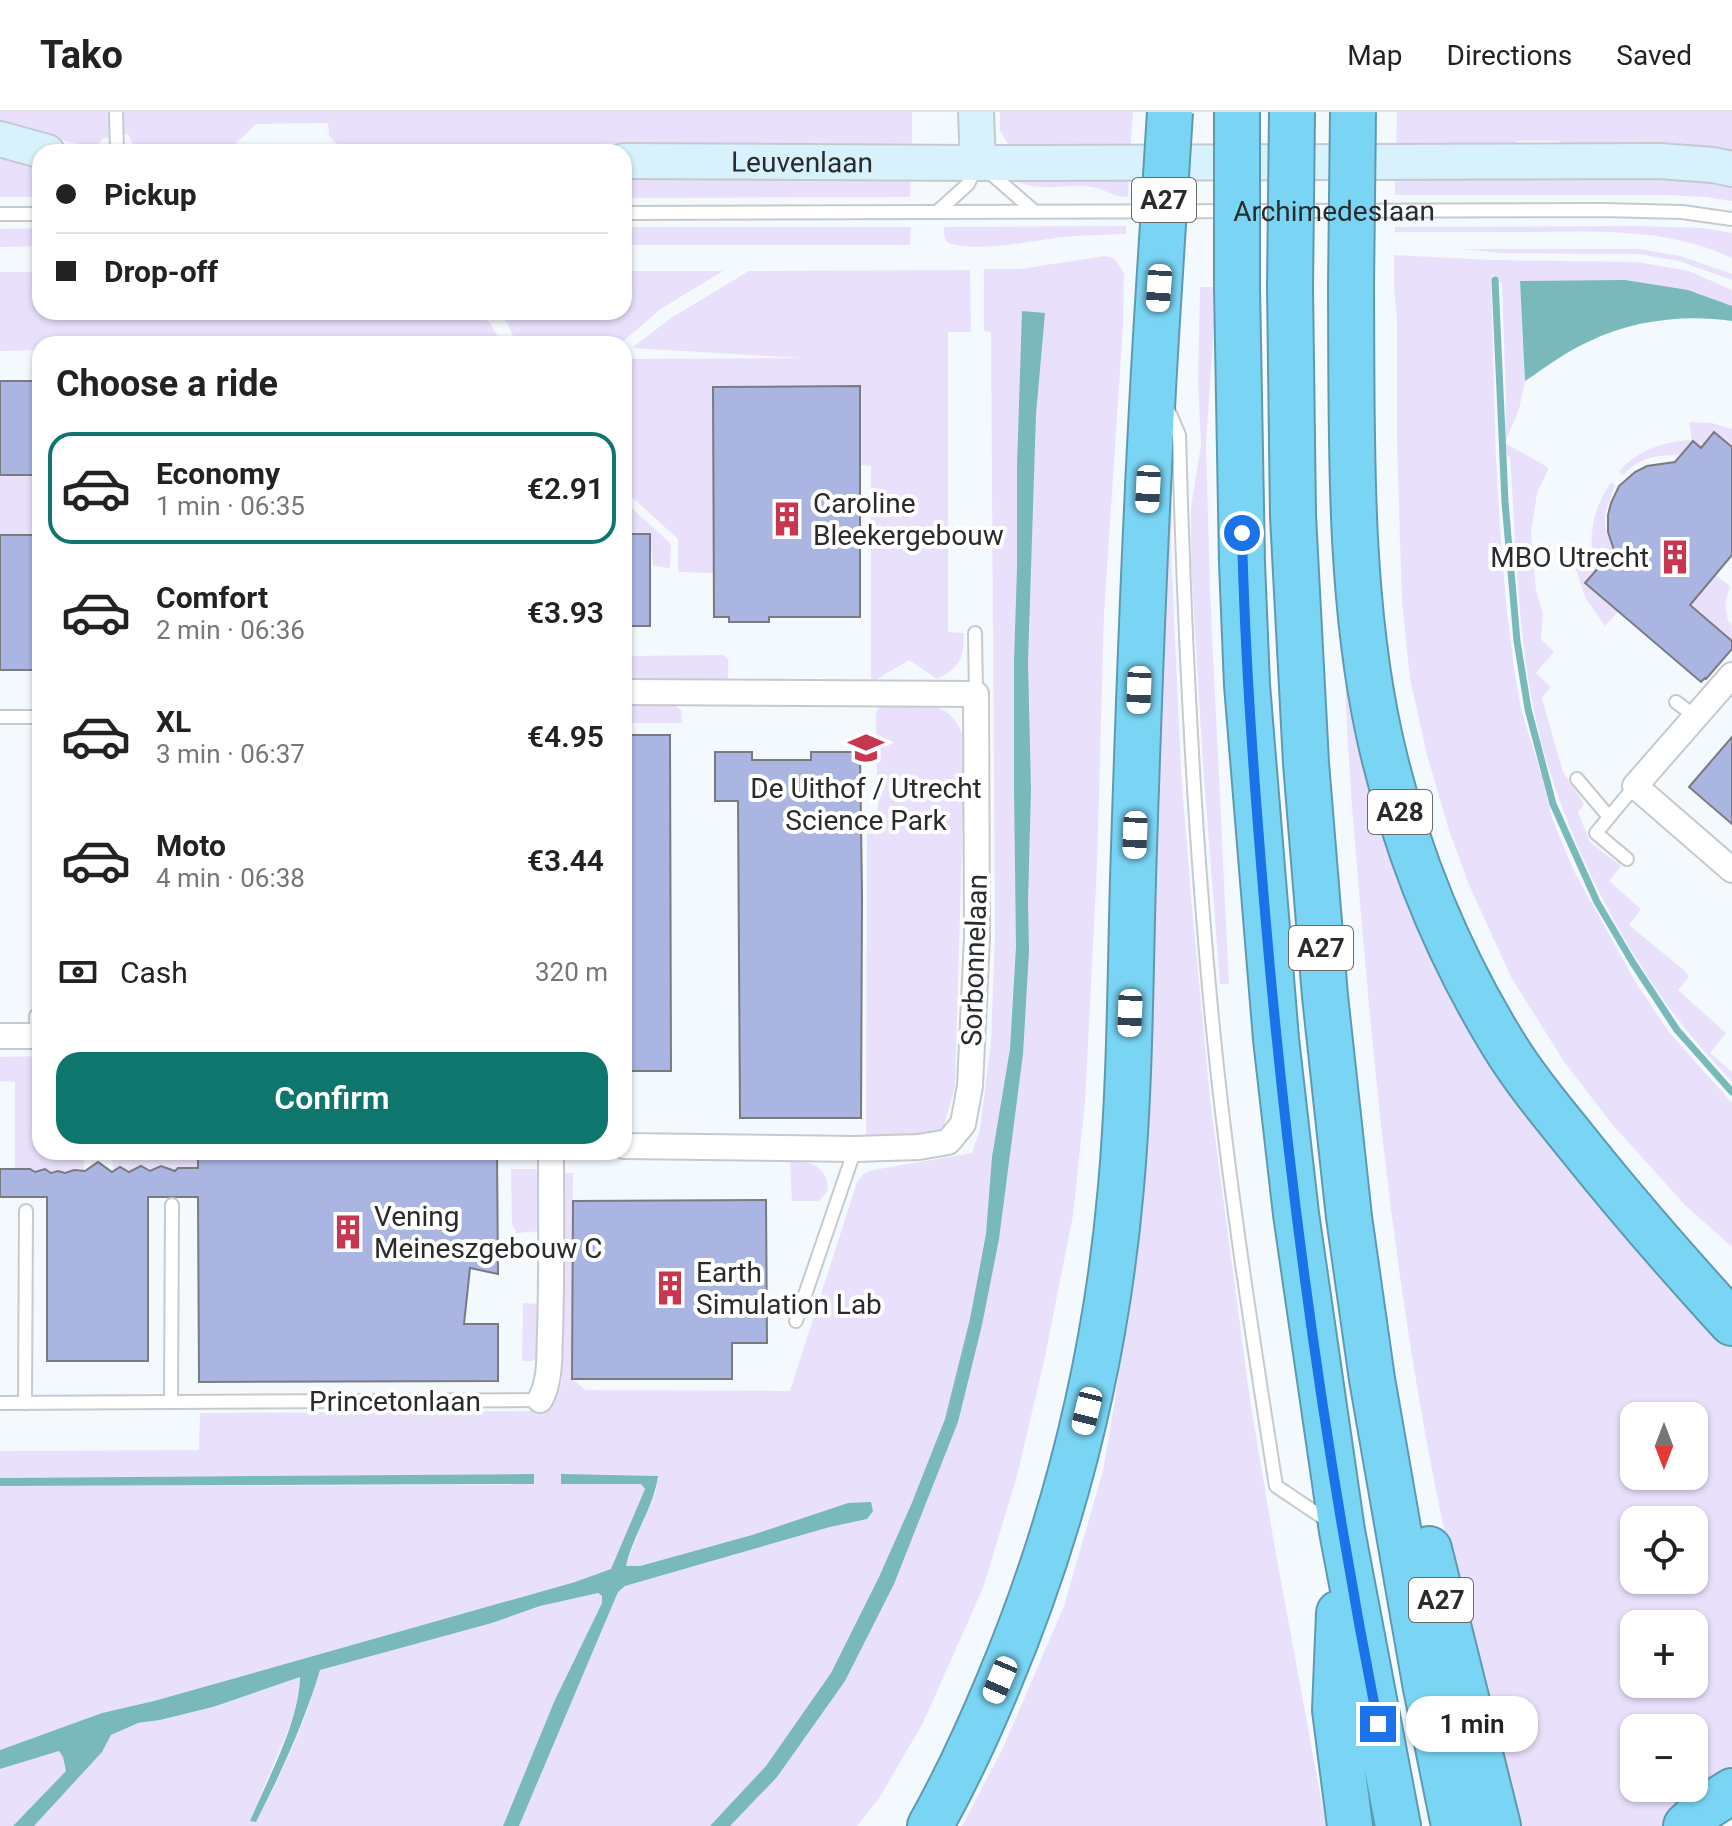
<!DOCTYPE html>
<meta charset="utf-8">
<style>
:root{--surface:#fff;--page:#f6f6f6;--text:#222;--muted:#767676;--line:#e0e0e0;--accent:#0f766e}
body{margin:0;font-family:Roboto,sans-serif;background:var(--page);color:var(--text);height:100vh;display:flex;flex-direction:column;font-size:30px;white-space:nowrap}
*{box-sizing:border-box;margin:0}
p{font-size:26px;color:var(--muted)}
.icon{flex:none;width:44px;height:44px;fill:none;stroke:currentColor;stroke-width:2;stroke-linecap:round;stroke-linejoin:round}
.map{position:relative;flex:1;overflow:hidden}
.side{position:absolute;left:32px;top:224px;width:600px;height:824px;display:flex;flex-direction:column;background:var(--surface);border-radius:24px;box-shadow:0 2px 6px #0004}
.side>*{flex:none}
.hud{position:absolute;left:32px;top:32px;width:600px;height:176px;border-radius:24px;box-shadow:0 2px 6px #0004;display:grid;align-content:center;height:176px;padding:0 24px;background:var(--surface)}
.needle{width:52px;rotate:180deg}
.fabs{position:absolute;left:1620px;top:1290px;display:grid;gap:16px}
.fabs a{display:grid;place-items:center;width:88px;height:88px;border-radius:16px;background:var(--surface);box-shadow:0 2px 6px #0004;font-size:40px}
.end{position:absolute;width:36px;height:36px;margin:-18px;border:10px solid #1a73e8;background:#fff;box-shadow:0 0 0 4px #fff}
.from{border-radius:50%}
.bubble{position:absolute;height:56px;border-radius:24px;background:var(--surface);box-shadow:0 2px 6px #0004;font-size:26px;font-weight:600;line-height:56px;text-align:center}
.car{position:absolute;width:24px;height:48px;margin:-24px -12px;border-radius:10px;box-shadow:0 0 6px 2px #0007;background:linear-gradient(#fff 24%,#345 0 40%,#fff 0 76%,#345 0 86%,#fff 0)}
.hud b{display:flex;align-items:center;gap:28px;height:76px;font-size:30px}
.hud b+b{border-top:2px solid var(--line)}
.hud i{width:20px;height:20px;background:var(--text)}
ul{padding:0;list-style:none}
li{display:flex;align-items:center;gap:24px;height:112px;margin:0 16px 12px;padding:0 8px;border:4px solid transparent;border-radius:24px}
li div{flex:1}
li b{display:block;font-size:30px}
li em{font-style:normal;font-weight:600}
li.on{border-color:var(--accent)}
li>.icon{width:72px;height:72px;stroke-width:1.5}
h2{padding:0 24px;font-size:36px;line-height:96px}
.pay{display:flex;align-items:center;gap:20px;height:88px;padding:0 24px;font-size:30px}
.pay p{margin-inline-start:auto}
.button{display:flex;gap:16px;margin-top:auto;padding:16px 24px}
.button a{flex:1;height:92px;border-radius:24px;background:var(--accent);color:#fff;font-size:32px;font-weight:600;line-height:92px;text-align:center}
header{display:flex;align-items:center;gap:48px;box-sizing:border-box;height:112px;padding:0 40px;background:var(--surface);border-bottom:2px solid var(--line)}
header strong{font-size:38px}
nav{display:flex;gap:44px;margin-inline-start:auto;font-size:28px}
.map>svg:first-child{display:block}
.green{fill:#e9e1fb;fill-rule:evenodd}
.water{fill:#79b9ba}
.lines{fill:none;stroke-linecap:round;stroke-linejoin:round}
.stream{stroke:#79b9ba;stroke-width:7}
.building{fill:#aab5e2;stroke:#797b80;stroke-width:2}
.lane-casing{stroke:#c5cacf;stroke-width:16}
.street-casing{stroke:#c5cacf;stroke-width:28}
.secondary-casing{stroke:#c5cacf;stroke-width:38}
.highway-casing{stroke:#5e9aaf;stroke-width:48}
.lane{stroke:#fff;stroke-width:12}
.street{stroke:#fff;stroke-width:24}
.secondary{stroke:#d7f2fc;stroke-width:34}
.highway{stroke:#7ad5f5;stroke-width:44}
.highway-bridge-casing{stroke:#5e9aaf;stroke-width:48;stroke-linecap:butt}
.highway-bridge{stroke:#7ad5f5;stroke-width:44}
.route{stroke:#1a73e8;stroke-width:10}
.labels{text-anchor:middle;stroke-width:8;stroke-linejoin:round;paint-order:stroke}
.shield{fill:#fff;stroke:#6a6b6c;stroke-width:2}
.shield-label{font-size:26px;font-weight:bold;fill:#2a2b2d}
.street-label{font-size:28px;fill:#2a2b2d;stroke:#fff}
.poi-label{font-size:28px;fill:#2a2b2d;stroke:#fff;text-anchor:start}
</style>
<header>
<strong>Tako</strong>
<nav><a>Map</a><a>Directions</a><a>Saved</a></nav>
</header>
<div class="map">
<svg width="1732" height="1714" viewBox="0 0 1732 1714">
<rect width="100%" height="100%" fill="#f4f9fd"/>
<path class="green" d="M0,0H912V35L340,36L329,24L328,11L256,12L232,35L135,37L128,22L102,27L97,35C64,30 32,20 0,10Z
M1000,0H1133L1130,40L1010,35L1000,19Z
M1397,0H1732V44L1568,39L1559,29H1517L1505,39H1396Z
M0,42L40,53V85H0Z
M1129,62L1128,85C1116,86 1105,77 1092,75C1067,71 1032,83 1011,65Z
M1395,62H1650L1732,70V89L1706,85L1667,83H1395Z
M911,63L910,85L624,86V64Z
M1126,114V122C1105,123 1085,123 1064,125C1035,128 973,142 947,130L944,123V115Z
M1638,114L1701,116L1732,121V146C1670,117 1604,119 1537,120C1490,120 1442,120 1395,120V115Z
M624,115H911L910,133H624Z
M40,116V134L0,135V117Z
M1463,137H1639L1680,144L1732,162V168L1679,149L1639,142L1501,141Z
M1394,143L1492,148L1637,150L1689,159L1732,178V194L1688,178L1520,169L1525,269L1519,297L1505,331L1549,356L1537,381L1531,421L1536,479L1543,501L1541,527L1554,540L1536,561L1551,575L1542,586L1563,660L1584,692L1578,700L1590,730L1621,754L1609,769L1641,797L1629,813L1685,859L1689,865L1678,878L1726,921L1710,941L1732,960V970C1714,950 1696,931 1680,910C1614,824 1556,706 1534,599C1517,516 1516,430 1510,345L1507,344L1505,331L1506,287L1502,172L1493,162L1491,167L1496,347L1502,446L1507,499L1515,563L1521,597L1542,665L1552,706L1573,757L1636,871L1669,920L1732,991V1135L1685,1093L1612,1012L1565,951L1512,867L1469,773L1449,718L1427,643L1410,566L1402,489L1397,331V208L1394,175Z
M1105,144L1114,146L1124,161L1123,214L1104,502L1097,755L1085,990L1073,1103L1045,1245L1017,1364L983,1476L923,1611L878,1688L857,1714H519L618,1480L625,1474L830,1415L867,1407L848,1391L752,1423L640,1454H625L656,1379L658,1364L561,1363L562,1372L641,1371L645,1378L612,1457L575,1470L154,1589L102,1601L0,1638V1374L510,1373L533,1362L0,1366V1339L199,1338L200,1301L549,1299C551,1287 560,1282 562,1269L564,1061H573L572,1267L586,1278L790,1279L857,1070L864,1062L873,1058L972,1041L980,1018L991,929L995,821L991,220L984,219V157H1020Z
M970,158L971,220H948V520L964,521C963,547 961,555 937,567L909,548L874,569L871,566V354L860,353L713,275V461L678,460V427L624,378V247L803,246L632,236L671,206L749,159Z
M624,159H723L662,196L620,232H517L507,211L496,200H624Z
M0,160H40V200H479L490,211L502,232H40V238L0,239Z
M1200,175H1213L1214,213L1206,331L1210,479L1229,872H1220L1203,653L1191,451V395L1201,333L1198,271Z
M1689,310L1712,311L1732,317V335L1714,320L1701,336L1693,329L1681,343C1656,343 1640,345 1623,363L1619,360C1637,338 1664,329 1692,328Z
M0,363H36L35,423H0Z
M1611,370L1615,373C1601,409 1601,413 1619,446L1585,471L1618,500L1605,514L1585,485L1574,451L1592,448C1591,414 1592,400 1611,370Z
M624,389L671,432L670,456L653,454L650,422H624Z
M1167,390H1172L1171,438L1181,659L1191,785L1210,987L1250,1288L1274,1431L1326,1714H962L1002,1638L1064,1494L1103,1359L1115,1288L1136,1141Z
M1715,463L1730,474L1725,493L1728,509L1732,514V529L1690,493Z
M1344,535L1362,614L1586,1072L1732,1235V1670L1674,1714H1520C1496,1625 1470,1535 1450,1445C1407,1249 1382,1048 1365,848C1356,744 1346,639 1344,535ZM1634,1304H1694V1364H1634ZM1634,1408H1694V1468H1634ZM1634,1512H1694V1572H1634ZM1634,1616H1694V1676H1634Z
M723,543L728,547V569L624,570V544Z
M887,592C925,593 951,586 965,629L955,975L943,1017L929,1023H866L867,722L878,720L876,601L878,596Z
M673,593L681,598L682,611H624V594Z
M40,944V1040H84V1059H15V970L0,969V945Z
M112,1040H198V1059L113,1058Z
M790,1048H802V1050C819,1051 828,1062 828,1078L819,1089H792Z
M511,1057H535L539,1061L542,1119L517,1121L512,1113Z
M523,1191L536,1192L540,1196L538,1246L532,1249H522Z
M591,1481H597L602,1484V1491L554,1590L503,1714H34L102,1640L111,1623L138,1611L160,1608L213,1595L300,1564L298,1590L289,1616L250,1708L256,1710C281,1662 306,1612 319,1558L492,1511L540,1494Z
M59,1639L63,1645L67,1660L13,1714H0V1657Z"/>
<path class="water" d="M1625,168L1688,178L1732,194V209C1685,202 1633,208 1590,229C1567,239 1546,255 1525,269L1520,169Z
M1022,199L1045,201L1036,302L1028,550L1031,678L1028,790L1029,839L1023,942L999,1127L982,1213L958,1310L894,1472L845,1569L777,1665L730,1714H710L766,1654L831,1561L879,1465L911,1393L945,1307L970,1207L986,1122L992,1045L1010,937L1016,835L1014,676V550L1017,456V354Z
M534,1362V1372L0,1374V1366Z
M561,1362L658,1364C654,1395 633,1423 626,1454H640L752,1423L848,1391L871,1390L873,1399L867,1407L830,1415L625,1474L618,1480L519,1714H503L554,1590L602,1491V1484L598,1481L540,1494L492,1511L320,1558C304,1611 281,1661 256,1710L250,1709C268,1666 299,1611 300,1565L213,1595L160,1608L138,1611L111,1623L102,1640L34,1714H13L66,1659L63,1645L59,1639L0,1657V1638L102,1601L154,1589L575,1470L611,1457L645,1377L641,1372H561Z"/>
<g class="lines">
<path class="stream" d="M1495,168L1505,390L1517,529L1528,597L1553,692L1597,790L1633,851L1677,918L1732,980"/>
</g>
<path class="building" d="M0,269H40V363H0Z
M860,274V505H769V510H729V505H714L713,275Z
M1714,320L1732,335V443L1690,493L1732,529V537L1706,567L1705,566L1701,570L1585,471L1614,438L1608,420V403L1611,391L1619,374L1635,360L1647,354L1675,350L1693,329L1701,336Z
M624,422H650V514H624Z
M0,423H40V558H0Z
M624,623H670L671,959H624Z
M1732,625V712L1689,675Z
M715,640H752V648H811V640H860L862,784L861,1006H740L738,689H715Z
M198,1040H497L498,1162L470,1156L464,1212H498V1269L199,1270L198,1085H148V1249H47V1085H0V1057H30L35,1060L45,1057L51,1061L58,1059L65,1061L74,1058L85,1059L98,1050L112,1060L120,1055L129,1060L141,1054L150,1059L161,1054L175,1059L178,1056H198Z
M766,1088L767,1231H732V1267H572L573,1089Z"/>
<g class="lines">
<g class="lane-casing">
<g id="lane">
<path d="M116,0L117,40"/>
<path d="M988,59L1034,99"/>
<path d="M937,100L968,72L976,56"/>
<path id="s1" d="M624,101L1602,98L1682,100L1732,107"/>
<path d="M0,102H40"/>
<path d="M1167,295L1179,323C1184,514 1193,705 1211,896C1226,1056 1251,1216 1276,1374L1328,1409"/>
<path d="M975,521L976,582"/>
<path d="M1676,590L1696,605"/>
<path d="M0,605H40"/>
<path d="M1577,667L1609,705"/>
<path d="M1627,747L1596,721L1635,674"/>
<path d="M37,924L36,904L40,900"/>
<path d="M796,1209L855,1037"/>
<path d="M171,1290L172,1093"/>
<path d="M0,1291L540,1288"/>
<path d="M25,1291L26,1099"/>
</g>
</g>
<g class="street-casing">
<path id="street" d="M1732,563L1635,674L1732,758
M624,580L976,582L977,825L970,974L963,1012L948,1030L919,1035L855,1037L624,1034
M0,924H40
M540,1288C551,1268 549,1244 550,1221C552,1161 551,1100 551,1040"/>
</g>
<g class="secondary-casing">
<g id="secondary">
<path d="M976,0L978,51"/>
<path d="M0,27L47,40"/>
<path id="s2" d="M624,49L978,51L1659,49L1713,53L1732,57"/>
</g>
</g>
<g class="highway-casing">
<path id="highway" d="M1237,175L1242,451L1247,573L1276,927L1296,1102L1342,1419L1398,1714
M1290,175L1293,404L1306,651L1325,884L1349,1105L1372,1267L1425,1571L1454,1714
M1351,175C1352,321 1348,479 1379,622C1403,731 1444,835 1502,930C1525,968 1554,1002 1582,1037C1630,1097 1680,1154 1732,1211
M1429,1437L1498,1714
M1339,1501L1335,1598L1350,1714
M930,1714C956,1668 978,1620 998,1572C1065,1413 1106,1247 1121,1075C1131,963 1130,849 1134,736C1140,549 1147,362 1159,176
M1686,1714L1705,1696L1732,1679"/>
</g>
<use href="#lane" class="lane"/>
<use href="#street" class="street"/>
<use href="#secondary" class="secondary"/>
<use href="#highway" class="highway"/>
<g class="highway-bridge-casing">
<path id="highway-bridge" d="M1237,175V0
M1290,175L1292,0
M1351,175L1353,0
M1159,176L1170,0"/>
</g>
<use href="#highway-bridge" class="highway-bridge"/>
</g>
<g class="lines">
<path class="route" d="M1242,421C1245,552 1255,682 1266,812C1289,1080 1326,1347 1378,1612"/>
</g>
<defs>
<g id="building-bare" transform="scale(2.76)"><path d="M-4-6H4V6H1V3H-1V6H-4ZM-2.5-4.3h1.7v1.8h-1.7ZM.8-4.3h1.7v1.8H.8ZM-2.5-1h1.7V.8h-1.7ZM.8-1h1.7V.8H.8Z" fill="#c73750" stroke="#fff" stroke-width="2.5" paint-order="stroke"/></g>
<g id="university-bare" transform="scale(2.76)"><path d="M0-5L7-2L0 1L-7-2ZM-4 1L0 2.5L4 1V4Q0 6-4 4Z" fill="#c73750" stroke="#fff" stroke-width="2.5" paint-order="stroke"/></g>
</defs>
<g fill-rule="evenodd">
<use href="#building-bare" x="787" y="407"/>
<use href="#building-bare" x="1675" y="445"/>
<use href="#university-bare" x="866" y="636"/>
<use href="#building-bare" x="348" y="1120"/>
<use href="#building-bare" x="670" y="1176"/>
</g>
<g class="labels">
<g class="shield">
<rect x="1132" y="66" width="64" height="44" rx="6"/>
<rect x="1368" y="678" width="64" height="44" rx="6"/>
<rect x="1289" y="814" width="64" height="44" rx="6"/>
<rect x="1409" y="1466" width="64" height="44" rx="6"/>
</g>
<g class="shield-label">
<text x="1164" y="97">A27</text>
<text x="1400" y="709">A28</text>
<text x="1321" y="845">A27</text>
<text x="1441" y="1497">A27</text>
</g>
<g class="street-label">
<text dy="10" stroke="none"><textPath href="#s2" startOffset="178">Leuvenlaan</textPath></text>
<text dy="10" stroke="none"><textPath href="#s1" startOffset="710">Archimedeslaan</textPath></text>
<text transform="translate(974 848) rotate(-88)" y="10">Sorbonnelaan</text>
<text x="395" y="1299">Princetonlaan</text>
</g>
<g class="poi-label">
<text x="813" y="401">Caroline<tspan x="813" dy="32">Bleekergebouw</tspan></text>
<text x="1649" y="455" text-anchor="end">MBO Utrecht</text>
<text x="866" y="686" text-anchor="middle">De Uithof / Utrecht<tspan x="866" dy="32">Science Park</tspan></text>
<text x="374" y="1114">Vening<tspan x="374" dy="32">Meineszgebouw C</tspan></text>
<text x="696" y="1170">Earth<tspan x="696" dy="32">Simulation Lab</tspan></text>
</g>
</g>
</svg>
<div class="fabs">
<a><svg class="needle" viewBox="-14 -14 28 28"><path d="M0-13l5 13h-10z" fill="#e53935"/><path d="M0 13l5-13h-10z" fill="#767676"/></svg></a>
<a><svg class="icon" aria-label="locate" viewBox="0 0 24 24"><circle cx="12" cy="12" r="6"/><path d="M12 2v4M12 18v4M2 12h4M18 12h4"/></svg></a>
<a>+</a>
<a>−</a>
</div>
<i class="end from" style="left:1242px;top:421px"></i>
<i class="end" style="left:1378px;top:1612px"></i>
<div class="bubble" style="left:1406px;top:1584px;width:132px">1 min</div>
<i class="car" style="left:1159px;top:176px;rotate:184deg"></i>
<i class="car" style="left:1148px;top:377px;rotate:183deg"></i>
<i class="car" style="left:1139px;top:578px;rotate:182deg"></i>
<i class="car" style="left:1135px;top:723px;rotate:182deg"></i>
<i class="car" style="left:1130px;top:901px;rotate:182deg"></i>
<i class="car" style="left:1087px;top:1299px;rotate:194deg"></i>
<i class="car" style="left:1000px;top:1568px;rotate:203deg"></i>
<div class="hud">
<b><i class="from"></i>Pickup</b>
<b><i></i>Drop-off</b>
</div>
<section class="side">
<h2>Choose a ride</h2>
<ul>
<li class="on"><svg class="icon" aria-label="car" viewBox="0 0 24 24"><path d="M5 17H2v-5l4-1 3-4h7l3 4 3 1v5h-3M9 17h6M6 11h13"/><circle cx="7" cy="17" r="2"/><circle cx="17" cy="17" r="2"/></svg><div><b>Economy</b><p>1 min · 06:35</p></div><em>€2.91</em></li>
<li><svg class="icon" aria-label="car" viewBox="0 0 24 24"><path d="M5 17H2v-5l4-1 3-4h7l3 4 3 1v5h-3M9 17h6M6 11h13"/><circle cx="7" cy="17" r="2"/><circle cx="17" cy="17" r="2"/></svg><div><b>Comfort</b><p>2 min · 06:36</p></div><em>€3.93</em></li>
<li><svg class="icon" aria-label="car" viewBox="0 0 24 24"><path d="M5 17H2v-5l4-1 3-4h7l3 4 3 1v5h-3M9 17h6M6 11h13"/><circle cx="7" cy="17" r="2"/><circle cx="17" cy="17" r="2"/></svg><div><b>XL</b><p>3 min · 06:37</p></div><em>€4.95</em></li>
<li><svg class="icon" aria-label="car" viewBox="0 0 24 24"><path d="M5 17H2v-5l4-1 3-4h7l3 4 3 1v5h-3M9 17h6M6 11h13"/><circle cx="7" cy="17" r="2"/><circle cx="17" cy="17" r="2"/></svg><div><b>Moto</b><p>4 min · 06:38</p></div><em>€3.44</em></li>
</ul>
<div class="pay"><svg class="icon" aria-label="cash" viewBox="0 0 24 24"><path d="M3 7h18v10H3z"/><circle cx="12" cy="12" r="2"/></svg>Cash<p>320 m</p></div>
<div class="button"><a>Confirm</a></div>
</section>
</div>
